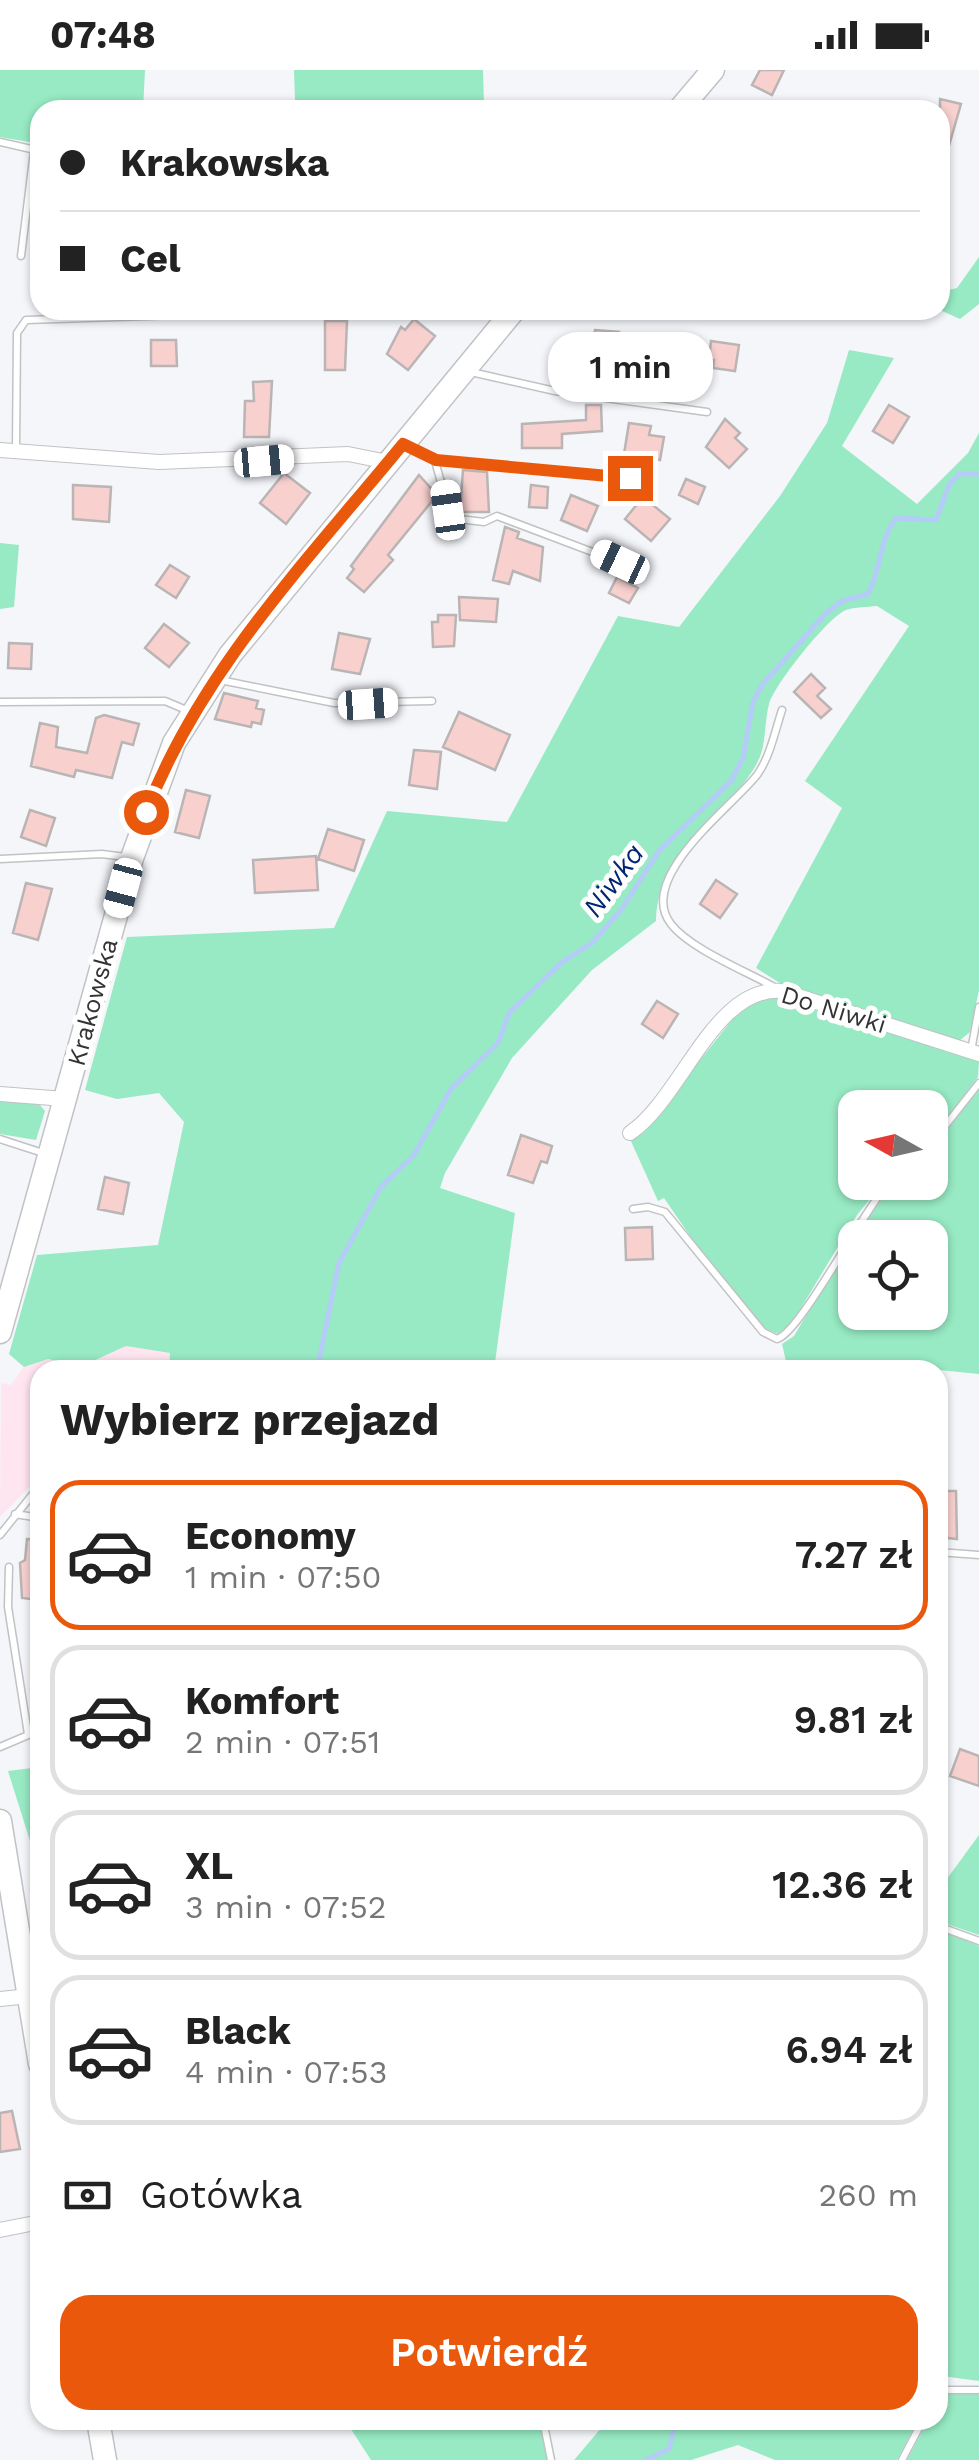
<!DOCTYPE html>
<html lang="pl">
<meta charset="utf-8">
<style>
:root{--surface:#fff;--page:#f2f2f2;--text:#222;--muted:#767676;--line:#e0e0e0;--accent:#ea580c}
body{margin:0;font-family:"Work Sans",sans-serif;background:var(--page);color:var(--text);height:100vh;display:flex;flex-direction:column;font-size:38px;white-space:nowrap}
*{box-sizing:border-box;margin:0}
p{font-size:32px;color:var(--muted)}
.icon{flex:none;width:55px;height:55px;fill:none;stroke:currentColor;stroke-width:2;stroke-linecap:round;stroke-linejoin:round}
.map{position:relative;flex:1;overflow:hidden}
.sheet{position:absolute;left:30px;top:1290px;width:918px;height:1070px;display:flex;flex-direction:column;background:var(--surface);border-radius:30px;box-shadow:0 2px 8px #0004}
.sheet>*{flex:none}
.guide{position:absolute;left:30px;top:30px;width:920px;height:220px;border-radius:30px;box-shadow:0 2px 8px #0004;display:grid;align-content:center;height:220px;padding:0 30px;background:var(--surface)}
.needle{width:65px;rotate:278deg}
.tools{position:absolute;left:838px;top:1020px;display:grid;gap:20px}
.tools a{display:grid;place-items:center;width:110px;height:110px;border-radius:20px;background:var(--surface);box-shadow:0 2px 8px #0004;font-size:50px}
.end{position:absolute;width:45px;height:45px;margin:-22px;border:12px solid #ea580c;background:#fff;box-shadow:0 0 0 5px #fff}
.from{border-radius:50%}
.bubble{position:absolute;height:70px;border-radius:30px;background:var(--surface);box-shadow:0 2px 8px #0004;font-size:32px;font-weight:600;line-height:70px;text-align:center}
.car{position:absolute;width:30px;height:60px;margin:-30px -15px;border-radius:12px;box-shadow:0 0 8px 2px #0007;background:linear-gradient(#fff 24%,#345 0 40%,#fff 0 76%,#345 0 86%,#fff 0)}
.guide b{display:flex;align-items:center;gap:35px;height:95px;font-size:38px}
.guide b+b{border-top:2px solid var(--line)}
.guide i{width:25px;height:25px;background:var(--text)}
ul{padding:0;list-style:none}
li{display:flex;align-items:center;gap:30px;height:150px;margin:0 20px 15px;padding:0 10px;border:5px solid var(--line);border-radius:30px}
li div{flex:1}
li b{display:block;font-size:38px}
li em{font-style:normal;font-weight:600}
li.active{border-color:var(--accent)}
li>.icon{width:90px;height:90px;stroke-width:1.5}
h2{padding:0 30px;font-size:45px;line-height:120px}
.pay{display:flex;align-items:center;gap:25px;height:110px;padding:0 30px;font-size:38px}
.pay p{margin-inline-start:auto}
.cta{display:flex;gap:20px;margin-top:auto;padding:20px 30px}
.cta a{flex:1;height:115px;border-radius:30px;background:var(--accent);color:#fff;font-size:40px;font-weight:600;line-height:115px;text-align:center}
.status{display:flex;justify-content:space-between;align-items:center;height:70px;padding:0 50px;background:var(--surface);direction:ltr}
.status svg{height:28px;fill:currentColor}
.map>svg:first-child{display:block}
.commercial{fill:#fee5ef}
.green{fill:#97eac3;fill-rule:evenodd}
.lines{fill:none;stroke-linecap:round;stroke-linejoin:round}
.stream{stroke:#b4ccf7;stroke-width:5}
.building{fill:#f8d1cf;stroke:#bab5b4;stroke-width:2.5}
.lane-casing{stroke:#c0c2c5;stroke-width:9}
.street-casing{stroke:#c0c2c5;stroke-width:16}
.primary-casing{stroke:#c0c2c5;stroke-width:25}
.lane{stroke:#fff;stroke-width:6}
.street{stroke:#fff;stroke-width:14}
.primary{stroke:#fff;stroke-width:22}
.route{stroke:#ea580c;stroke-width:12}
.labels{text-anchor:middle;stroke-width:10;stroke-linejoin:round;paint-order:stroke}
.street-label{font-size:25px;fill:#323335;stroke:#fff}
.water-label{font-size:28px;font-style:italic;fill:#012573;stroke:#fff}
</style>
<div class="status"><b>07:48</b><svg viewBox="0 0 49 12"><path d="M0 12V9h3v3zM5 12V6h3v6zM10 12V3h3v9zM15 12V0h3v12zM26 1h20v11H26zM47 4h2v5h-2z"/></svg></div>
<div class="map">
<svg width="979" height="2390" viewBox="0 0 979 2390">
<rect width="100%" height="100%" fill="#f5f6fa"/>
<path class="commercial" d="M126,1276L170,1283L169,1300H40V1406L0,1447L1,1313L11,1315L24,1297L48,1289L80,1297Z"/>
<path class="green" d="M0,0H145L143,40H40V74L0,67Z
M294,0H483L484,35L295,30Z
M979,187V234L960,249L940,240V222L957,218Z
M849,280L894,288L842,376L917,434L968,383L979,363V920L970,962L959,971L783,915L756,898L842,738L805,711L909,556L877,536C867,537 855,537 846,540C828,547 775,614 769,634C763,658 768,678 753,700C717,755 659,776 656,851L592,900L512,988L445,1103L440,1118L515,1143L494,1300H169L170,1283L126,1276L80,1297L48,1289L24,1297L9,1284L37,1185L158,1175L184,1052L159,1023L117,1029L85,1020L127,867L334,858L387,741L507,752L618,546L679,557L780,426L827,353Z
M0,473L19,475L14,537L0,539Z
M774,925L979,991L978,1007L930,1070V1038H855V1112L883,1113L857,1145L792,1253L778,1264L766,1259L712,1198L664,1128L658,1131L630,1069L670,1028L747,931Z
M979,1020V1304L879,1294L878,1300H788L782,1274L794,1266L854,1165L894,1113L930,1112V1080ZM855,1168H930V1242H855Z
M17,1029L40,1035L45,1041L36,1070L0,1064V1030Z
M40,1697V1834H36L30,1771L8,1701Z
M979,1765V1865L938,1851V1821Z
M938,1859L979,1876V2311L942,2306L938,2277Z
M948,2322L979,2323V2390H907L928,2350H938V2328Z
M345,2350H514L518,2356L540,2351L548,2390H371Z
M608,2350H918L897,2390H775L738,2375L691,2390H574Z"/>
<g class="lines">
<path class="stream" d="M317,1300L339,1193L381,1117L414,1085L451,1019L498,973L509,943L561,893L593,872L621,840L659,781L731,711L743,688L753,632L762,615L826,543L842,531L868,524C882,498 878,472 896,448L936,450L949,415L959,404H979
M646,2390L669,2379L676,2350"/>
</g>
<path class="building" d="M760,0H784L772,25L752,15Z
M940,29L961,34L946,86H940Z
M414,249L435,266L408,300L387,284L401,257L405,260Z
M325,251H347L345,300H325Z
M595,260L619,262L616,283L592,280Z
M151,270H176L177,296H151Z
M711,271L739,275L735,301L713,298L714,290H709Z
M272,311L269,367H244L245,331H254L253,312Z
M586,335H601L602,361L562,364V378H522V354L586,350Z
M889,335L909,347L893,373L873,361Z
M725,349L740,363L735,368L747,379L729,398L706,377Z
M629,353L651,356L649,365L664,367L660,390L624,384Z
M463,400L487,402L489,442H460Z
M284,403L310,423L286,454L260,433Z
M419,405L437,425L388,485L393,490L364,522L347,508L354,499L351,496Z
M686,409L705,417L698,434L679,425Z
M73,415L111,417L109,452L73,449Z
M531,415L548,417L547,438L529,437Z
M571,425L598,436L587,461L561,450Z
M643,427L670,449L651,471L625,449Z
M505,457L519,462L517,468L543,477L540,511L513,501L509,514L493,510Z
M170,495L189,507L176,528L156,515Z
M617,507L638,518L629,533L609,523Z
M459,527L498,529L496,552L460,550Z
M438,545H456L454,576L433,577L432,552H438Z
M164,554L189,573L169,597L145,578Z
M339,563L370,569L360,604L332,599Z
M9,573L32,574L31,599L8,598Z
M811,604L825,618L817,626L831,639L821,648L794,622Z
M224,623L258,631L256,638L264,640L261,654L252,652L251,657L215,649Z
M459,642L510,665L495,700L443,677Z
M104,645L139,654L133,675L122,672L112,708L76,700L74,707L31,696L40,653L58,657L56,677L87,683L96,648Z
M414,680L441,682L437,719L409,715Z
M186,720L210,726L199,768L175,762Z
M30,740L55,748L46,776L21,767Z
M328,759L364,770L354,801L318,789Z
M316,786L318,820L255,823L253,790Z
M716,810L737,824L720,848L700,834Z
M26,813L52,819L38,870L13,863Z
M657,931L678,944L663,968L642,954Z
M521,1065L552,1076L547,1093L541,1091L533,1113L508,1105Z
M105,1107L129,1113L123,1144L98,1139Z
M652,1157L653,1189L626,1190L625,1158Z
M942,1421H956L957,1469L938,1467Z
M27,1469L40,1470L39,1530L22,1528L20,1493L25,1490Z
M960,1679L979,1686V1716L950,1706Z
M12,2041L20,2079L0,2082V2043Z"/>
<g class="lines">
<g class="lane-casing">
<path id="lane" d="M0,72L40,81
M21,186L34,81
M471,302L555,321L707,342
M409,377L435,391L630,408
M16,380L17,263L26,250L178,245
M435,391L451,448L484,452L497,446L619,492
M220,610L334,633L432,631
M0,632L165,631L191,642
M0,789L102,784L125,787
M776,918C748,902 690,879 671,854C635,808 732,737 757,705C770,687 775,661 782,640
M971,981L979,937
M0,1069L43,1083
M930,1075L979,1013
M633,1139L648,1137L665,1142L763,1262L777,1269C800,1263 863,1141 889,1112
M15,1444L40,1448
M0,1465L40,1415
M938,1482L979,1485
M9,1497L8,1537L28,1664
M0,1677L40,1660
M938,1856L979,1871
M938,2320H979
M543,2350L551,2390
M902,2390L923,2350"/>
</g>
<g class="street-casing">
<path id="street" d="M0,380L159,392L348,384L388,392
M0,1024L65,1029
M630,1063C682,1028 714,915 782,921L979,984
M0,1929L29,1926
M0,2160L40,2152"/>
</g>
<g class="primary-casing">
<path id="primary" d="M679,40L713,0
M0,1262L132,788L174,673L230,585L514,240
M0,1751L40,1994
M98,2350L105,2390"/>
</g>
<use href="#lane" class="lane"/>
<use href="#street" class="street"/>
<use href="#primary" class="primary"/>
</g>
<g class="lines">
<path class="route" d="M146,742C201,600 307,491 403,374L436,390L630,408"/>
</g>
<g class="labels">
<g class="street-label">
<text transform="translate(92 932) rotate(-75)" y="9">Krakowska</text>
<text transform="translate(834 939) rotate(17)" y="9">Do Niwki</text>
</g>
<g class="water-label">
<text transform="translate(613 810) rotate(-54)" y="10">Niwka</text>
</g>
</g>
</svg>
<div class="tools">
<a><svg class="needle" viewBox="-14 -14 28 28"><path d="M0-13l5 13h-10z" fill="#e53935"/><path d="M0 13l5-13h-10z" fill="#767676"/></svg></a>
<a><svg class="icon" aria-label="locate" viewBox="0 0 24 24"><circle cx="12" cy="12" r="6"/><path d="M12 2v4M12 18v4M2 12h4M18 12h4"/></svg></a>
</div>
<i class="end from" style="left:146px;top:742px"></i>
<i class="end" style="left:630px;top:408px"></i>
<div class="bubble" style="left:548px;top:262px;width:165px">1 min</div>
<i class="car" style="left:264px;top:391px;rotate:85deg"></i>
<i class="car" style="left:448px;top:440px;rotate:352deg"></i>
<i class="car" style="left:620px;top:492px;rotate:295deg"></i>
<i class="car" style="left:368px;top:634px;rotate:86deg"></i>
<i class="car" style="left:123px;top:818px;rotate:195deg"></i>
<div class="guide">
<b><i class="from"></i>Krakowska</b>
<b><i></i>Cel</b>
</div>
<section class="sheet">
<h2>Wybierz przejazd</h2>
<ul>
<li class="active"><svg class="icon" aria-label="car" viewBox="0 0 24 24"><path d="M5 17H2v-5l4-1 3-4h7l3 4 3 1v5h-3M9 17h6M6 11h13"/><circle cx="7" cy="17" r="2"/><circle cx="17" cy="17" r="2"/></svg><div><b>Economy</b><p>1 min · 07:50</p></div><em>7.27 zł</em></li>
<li><svg class="icon" aria-label="car" viewBox="0 0 24 24"><path d="M5 17H2v-5l4-1 3-4h7l3 4 3 1v5h-3M9 17h6M6 11h13"/><circle cx="7" cy="17" r="2"/><circle cx="17" cy="17" r="2"/></svg><div><b>Komfort</b><p>2 min · 07:51</p></div><em>9.81 zł</em></li>
<li><svg class="icon" aria-label="car" viewBox="0 0 24 24"><path d="M5 17H2v-5l4-1 3-4h7l3 4 3 1v5h-3M9 17h6M6 11h13"/><circle cx="7" cy="17" r="2"/><circle cx="17" cy="17" r="2"/></svg><div><b>XL</b><p>3 min · 07:52</p></div><em>12.36 zł</em></li>
<li><svg class="icon" aria-label="car" viewBox="0 0 24 24"><path d="M5 17H2v-5l4-1 3-4h7l3 4 3 1v5h-3M9 17h6M6 11h13"/><circle cx="7" cy="17" r="2"/><circle cx="17" cy="17" r="2"/></svg><div><b>Black</b><p>4 min · 07:53</p></div><em>6.94 zł</em></li>
</ul>
<div class="pay"><svg class="icon" aria-label="cash" viewBox="0 0 24 24"><path d="M3 7h18v10H3z"/><circle cx="12" cy="12" r="2"/></svg>Gotówka<p>260 m</p></div>
<div class="cta"><a>Potwierdź</a></div>
</section>
</div>
